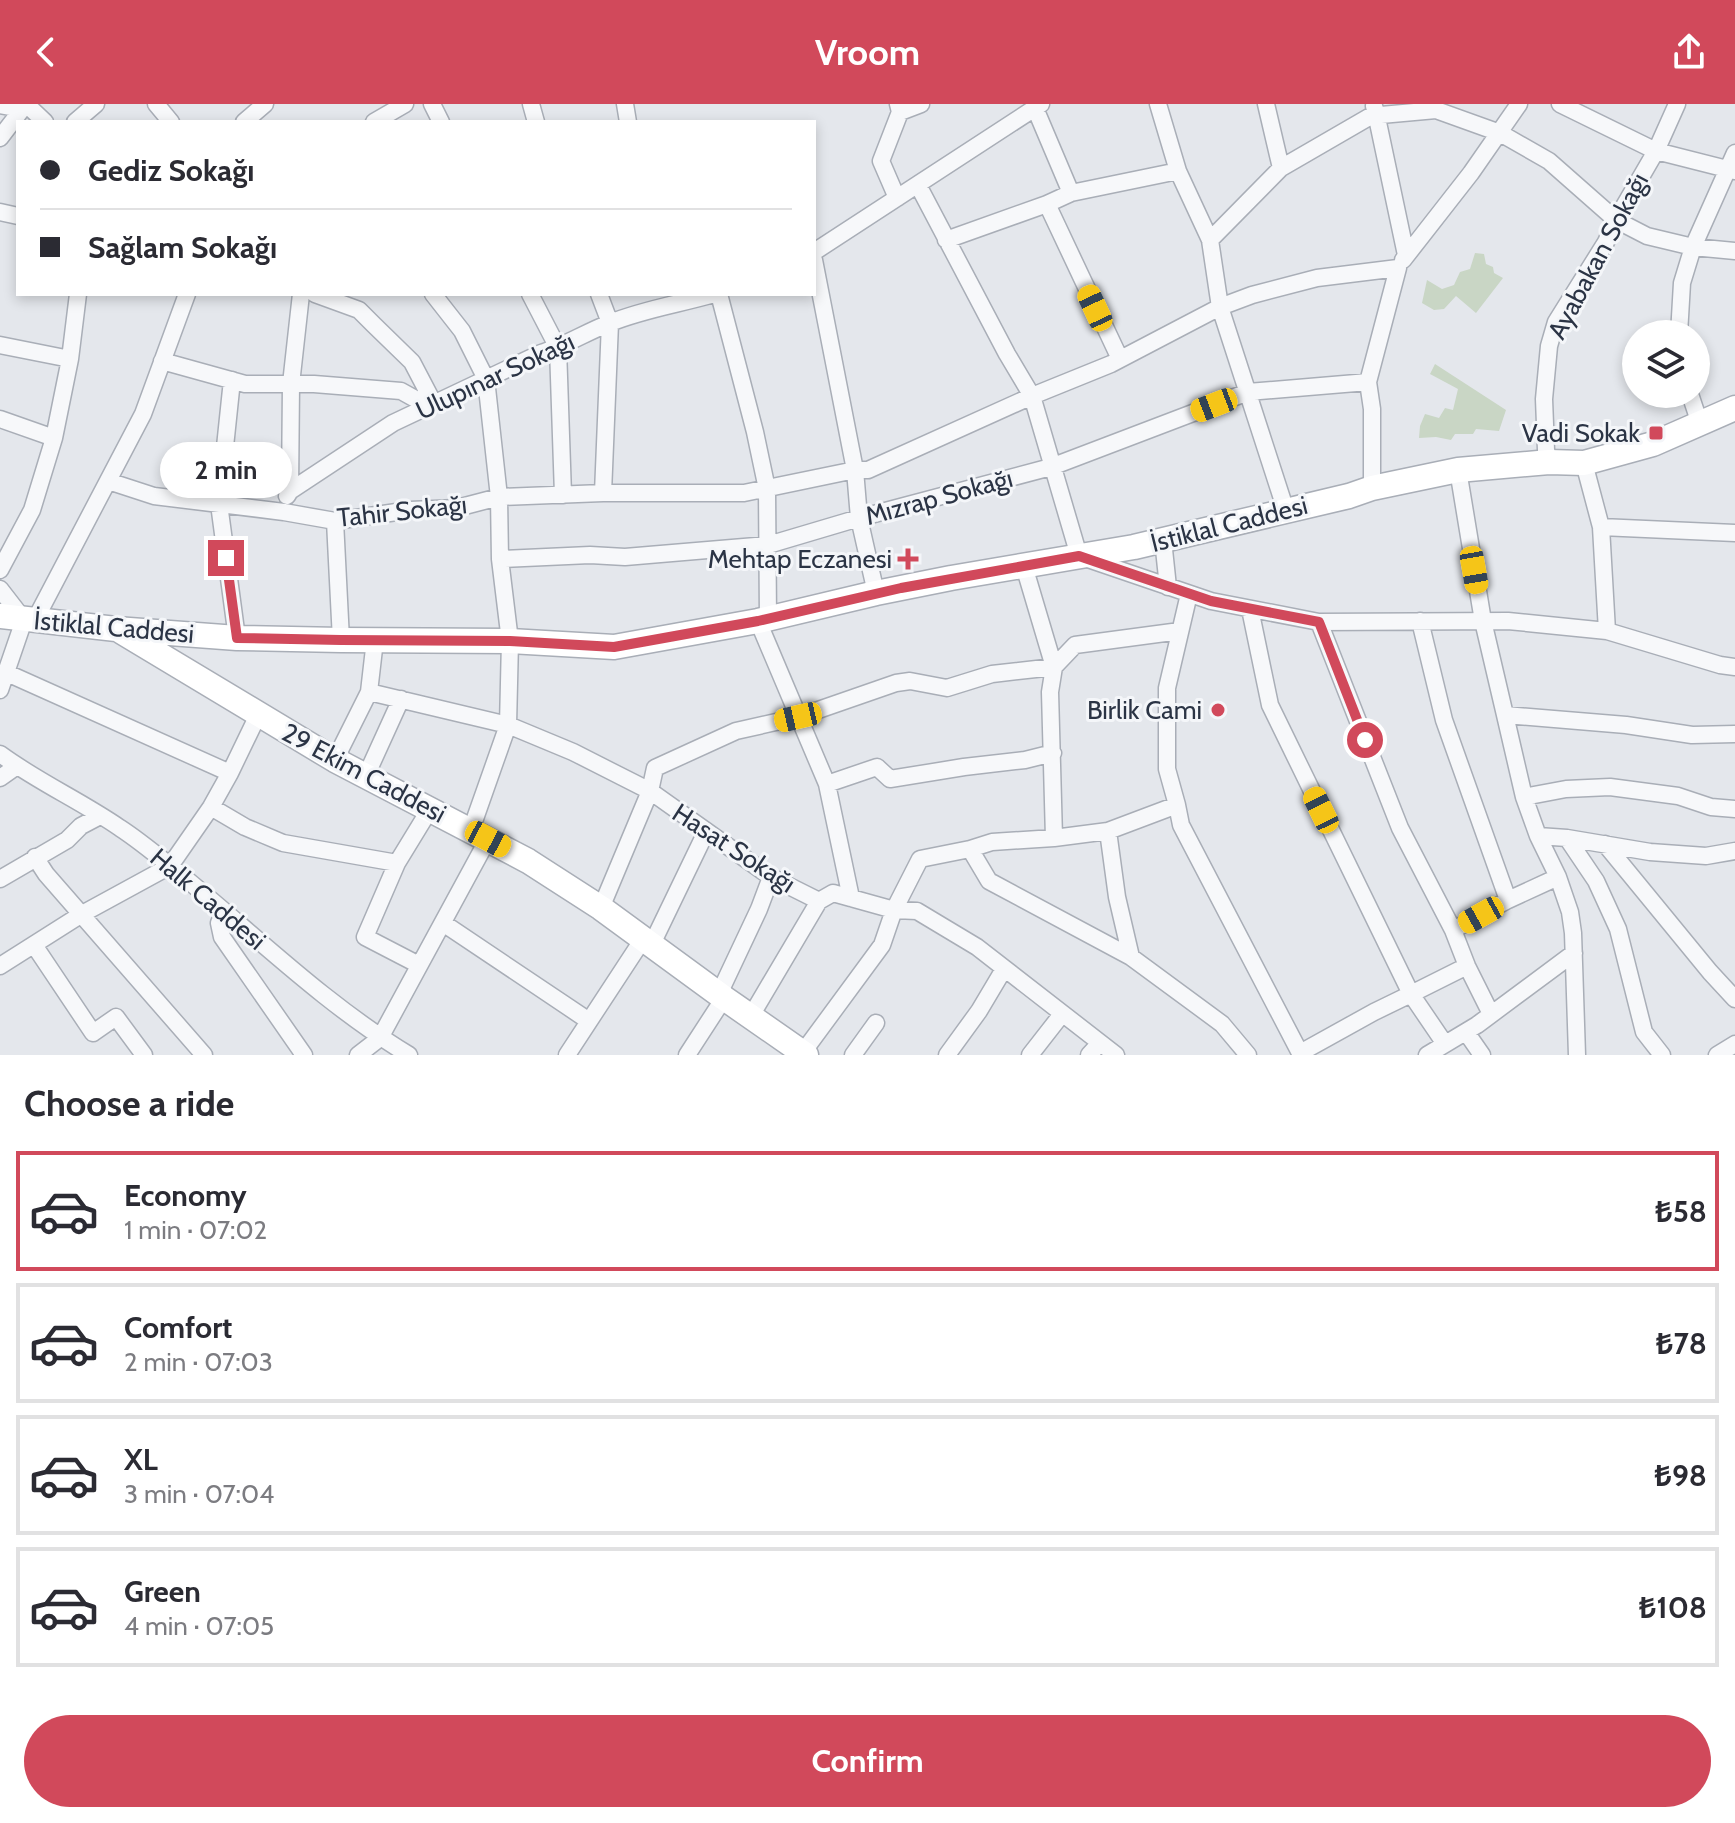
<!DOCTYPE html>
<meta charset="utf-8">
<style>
:root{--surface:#fff;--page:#f2f2f3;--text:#2b2b33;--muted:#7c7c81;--line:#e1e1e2;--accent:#d1495b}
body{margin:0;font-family:Cabin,sans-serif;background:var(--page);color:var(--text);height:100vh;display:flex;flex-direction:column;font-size:30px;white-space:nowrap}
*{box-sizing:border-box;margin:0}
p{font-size:26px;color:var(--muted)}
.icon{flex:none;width:44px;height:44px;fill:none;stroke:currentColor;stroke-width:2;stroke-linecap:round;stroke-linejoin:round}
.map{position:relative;height:951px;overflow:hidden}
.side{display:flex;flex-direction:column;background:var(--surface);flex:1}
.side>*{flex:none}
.banner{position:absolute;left:16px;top:16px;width:800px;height:176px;border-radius:0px;box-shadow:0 4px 12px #0003;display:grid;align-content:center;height:176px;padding:0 24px;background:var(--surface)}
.tools{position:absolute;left:1622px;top:216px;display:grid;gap:16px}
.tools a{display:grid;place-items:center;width:88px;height:88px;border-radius:50%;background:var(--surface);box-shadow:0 4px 12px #0003;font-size:40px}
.end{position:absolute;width:36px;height:36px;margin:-18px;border:10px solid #d1495b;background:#fff;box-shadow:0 0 0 4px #fff}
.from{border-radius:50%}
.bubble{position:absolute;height:56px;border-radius:28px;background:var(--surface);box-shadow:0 4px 12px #0003;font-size:26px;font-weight:800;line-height:56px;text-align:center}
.car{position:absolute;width:24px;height:48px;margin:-24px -12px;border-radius:10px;box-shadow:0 0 6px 2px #0007;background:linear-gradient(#f5c518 24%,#345 0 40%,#f5c518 0 76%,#345 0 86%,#f5c518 0)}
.banner b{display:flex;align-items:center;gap:28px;height:76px;font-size:30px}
.banner b+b{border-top:2px solid var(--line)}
.banner i{width:20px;height:20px;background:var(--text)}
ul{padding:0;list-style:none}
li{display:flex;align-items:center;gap:24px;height:120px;margin:0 16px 12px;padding:0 8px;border:4px solid var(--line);border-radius:0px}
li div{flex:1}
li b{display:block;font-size:30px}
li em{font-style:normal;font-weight:800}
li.active{border-color:var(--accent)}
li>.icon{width:72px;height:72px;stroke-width:1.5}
h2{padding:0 24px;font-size:36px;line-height:96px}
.button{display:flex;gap:16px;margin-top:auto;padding:16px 24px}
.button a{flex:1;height:92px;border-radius:48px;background:var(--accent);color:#fff;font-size:32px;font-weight:800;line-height:92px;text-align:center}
header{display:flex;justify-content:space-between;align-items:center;height:104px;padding:0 24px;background:var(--accent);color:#fff;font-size:36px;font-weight:800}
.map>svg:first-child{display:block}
.green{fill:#c9d6c5}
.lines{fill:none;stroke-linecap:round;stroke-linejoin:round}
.street-casing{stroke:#a9aeb7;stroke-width:19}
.secondary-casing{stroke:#a9aeb7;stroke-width:27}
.street{stroke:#f7f8fa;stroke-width:16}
.secondary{stroke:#fff;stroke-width:24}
.route{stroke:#d1495b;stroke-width:10}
.poi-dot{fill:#d1495b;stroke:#f4f6f9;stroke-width:3}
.labels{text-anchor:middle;stroke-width:6;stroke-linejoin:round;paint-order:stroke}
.street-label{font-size:26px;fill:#2b3445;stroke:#f4f6f9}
.poi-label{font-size:26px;fill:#2b3445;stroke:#f4f6f9;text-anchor:end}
</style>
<header><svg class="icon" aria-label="back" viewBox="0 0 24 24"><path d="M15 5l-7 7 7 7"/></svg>Vroom<svg class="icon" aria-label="share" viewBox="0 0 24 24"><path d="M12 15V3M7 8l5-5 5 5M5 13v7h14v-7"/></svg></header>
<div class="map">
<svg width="1735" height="951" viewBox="0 0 1735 951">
<rect width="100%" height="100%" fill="#e4e7ec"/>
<path class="green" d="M1475,149L1484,150L1486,160L1493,163L1494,169L1503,174L1476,209L1456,192L1444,205L1434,206L1422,199L1427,176L1442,185L1454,181L1460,168L1470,165Z
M1435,260L1506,306L1499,327L1476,325L1473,330H1455L1451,336L1436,333L1419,334L1420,322L1425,310L1439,314L1445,304L1453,306L1458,285L1430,270Z"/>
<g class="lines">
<g class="street-casing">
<path id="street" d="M26,0L45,18
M156,0L171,18
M432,0L441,18
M531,0L536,18
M625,0L628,18
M1158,0L1178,67L1210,136L1220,203L1286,407
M1266,0L1281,64L1376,9L1374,2
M1560,0L1656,47L1735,67
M0,1L21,5
M1035,4L1071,89L1178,67
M900,8L921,0
M75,18L96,0
M244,18L265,0
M374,18L405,0
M0,34L26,0
M918,81L1007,250L1032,292L1079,452L1211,497L1319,518L1508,517L1607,527L1720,561L1735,563
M1071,89L1047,100L1120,255
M897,94L881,57L900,8L898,0
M0,108L18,112
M946,136L1047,100
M1210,136L1281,64
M814,148L1041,0
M1406,151L1376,9L1381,11L1436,6L1500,29L1549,57L1616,116L1647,132L1693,143L1735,147
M814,156L855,366L859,414L876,489
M1403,156L1471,69L1519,0
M315,190L359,206L374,221L412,258L434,300
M433,190L462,227L486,275L499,393L500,455L510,537L508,621L471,726
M530,190L558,244L563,391
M599,190L610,219L603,389
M719,190L755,328L767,385L768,515
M1679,230L1682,179L1693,143L1735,49
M0,241L70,255
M162,257L245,280H314L401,287L428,302
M232,276L219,400L237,534
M1690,290L1700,320
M0,315L54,334
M1549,358L1546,346L1544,295L1549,242L1556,218L1606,138L1616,116L1656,47L1677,0
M1584,359L1601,423L1607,527
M1458,366L1483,517L1505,611L1626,621L1692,631L1735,630
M108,377L154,392L284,408L335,417L410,406L457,404L499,393L603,389H744L855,366H868L1032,292L1111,260L1220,203L1252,191L1317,174L1398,164L1368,278L1372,305V384
M290,387L393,319L541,249C565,242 586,228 610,219C644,205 680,200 714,190
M287,392L290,387L291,280L301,190
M335,417L341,536
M1601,423L1735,429
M1163,436L1168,483
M500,455L590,451L625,453L768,441L859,414L1051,363L1248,288L1368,278
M1024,462L1054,563L1050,588L1054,734L1108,727L1177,701
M0,466L32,406L54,334L70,255L78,190
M0,485L24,516L0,586
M1189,490L1167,584V665L1177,701L1181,721L1300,949L1374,908L1411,890L1270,601L1250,505
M35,516L143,310L187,190
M758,517L827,680L877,663L890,675L964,663L1025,656L1053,649
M1420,517L1444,616L1508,796
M1319,518L1400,724L1453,826L1467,862L1491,910
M7,569L230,669
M369,588L508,621L573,648L650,687L771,773L819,797L833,789L894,806L917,807L977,843L1116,951
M1505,611L1524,693
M0,650C38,678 81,697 120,724C137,735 153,748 169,761C249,825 321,898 409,951
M335,656L369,588L375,536
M366,672L401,595
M0,674L17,662
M827,680L851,794
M211,703L245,723L283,739L397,759L430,705
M1108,727L1117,793L1131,853L1222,920L1248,951
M1538,732L1558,773L1570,808L1573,829L1577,951
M1567,734L1650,748L1706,752L1735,747
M1605,740L1710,868L1735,895
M970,745L992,738L1054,734
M35,753L46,770L204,951
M397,759L365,833L419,861
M0,775L67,736L81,722L100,712
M601,804L650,687L655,664L736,627L798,613L896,579L910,577L947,584L992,570L1054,563L1075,541L1180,527
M224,808L219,819L222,833L304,951
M443,819L589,917
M1453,826L1508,796L1558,773
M652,840L706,728
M34,841L93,929L116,913L144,951
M0,862L82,810L170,762L211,703L230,669L258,611
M719,890L759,805L771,773
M751,912L819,797
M1466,928L1482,951
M1445,940L1411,890L1467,862
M358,951L380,934L488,735
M567,951L643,835
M687,951L724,894
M801,951L882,841L894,806L920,755L970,745L989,777L1131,853
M853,951L876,919
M947,951L979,907L1004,865
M1030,951L1062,910
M1089,951L1100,939
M1427,951L1477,921L1574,849
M1662,951L1644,928L1618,825L1596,777L1567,734L1538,732L1524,693L1566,685L1610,683L1678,692L1711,703L1735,705
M1717,951L1735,940"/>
</g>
<g class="secondary-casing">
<path id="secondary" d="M0,512L116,525L237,534L341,536L510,537L614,543L758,517L876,489L951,474L1134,443L1349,392L1372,384L1458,366L1549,358L1584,359L1653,340L1735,304
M122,528L335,656L528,757L601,804L724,894L806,951"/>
</g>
<use href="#street" class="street"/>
<use href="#secondary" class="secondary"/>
</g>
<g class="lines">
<path class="route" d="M226,454L237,534L341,536L510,537L614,543L758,517L901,484L1079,452L1211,497L1319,518L1365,636"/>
</g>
<g class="poi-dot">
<rect x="1648" y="321" width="16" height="16" rx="4"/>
<path d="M904 443h8v8h8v8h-8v8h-8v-8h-8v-8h8z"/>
<circle cx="1218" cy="606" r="8"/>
</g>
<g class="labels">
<g class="street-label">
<text transform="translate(1598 152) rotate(-62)" y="9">Ayabakan Sokağı</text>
<text transform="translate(495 272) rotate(-25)" y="9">Ulupınar Sokağı</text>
<text transform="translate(939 393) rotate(-15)" y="9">Mızrap Sokağı</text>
<text transform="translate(402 407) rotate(-6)" y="9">Tahir Sokağı</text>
<text transform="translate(1229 420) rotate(-14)" y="9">İstiklal Caddesi</text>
<text transform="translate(114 523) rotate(5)" y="9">İstiklal Caddesi</text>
<text transform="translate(364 669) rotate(28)" y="9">29 Ekim Caddesi</text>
<text transform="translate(734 744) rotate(33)" y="9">Hasat Sokağı</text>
<text transform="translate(208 795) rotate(40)" y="9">Halk Caddesi</text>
</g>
<g class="poi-label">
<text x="1640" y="338">Vadi Sokak</text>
<text x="892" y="464">Mehtap Eczanesi</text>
<text x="1202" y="615">Birlik Cami</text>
</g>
</g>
</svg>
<div class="tools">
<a><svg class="icon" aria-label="layers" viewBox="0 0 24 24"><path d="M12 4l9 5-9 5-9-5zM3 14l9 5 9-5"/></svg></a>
</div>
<i class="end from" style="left:1365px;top:636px"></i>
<i class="end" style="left:226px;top:454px"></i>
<div class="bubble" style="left:160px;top:338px;width:132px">2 min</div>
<i class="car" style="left:1095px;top:204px;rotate:335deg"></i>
<i class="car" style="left:1214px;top:301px;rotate:249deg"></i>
<i class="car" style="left:1474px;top:466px;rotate:170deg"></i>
<i class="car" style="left:798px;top:613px;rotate:257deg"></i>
<i class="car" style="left:1321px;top:706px;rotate:334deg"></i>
<i class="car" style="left:488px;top:735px;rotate:118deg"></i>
<i class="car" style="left:1481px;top:811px;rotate:241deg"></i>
<div class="banner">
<b><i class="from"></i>Gediz Sokağı</b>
<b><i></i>Sağlam Sokağı</b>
</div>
</div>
<section class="side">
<h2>Choose a ride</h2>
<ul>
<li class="active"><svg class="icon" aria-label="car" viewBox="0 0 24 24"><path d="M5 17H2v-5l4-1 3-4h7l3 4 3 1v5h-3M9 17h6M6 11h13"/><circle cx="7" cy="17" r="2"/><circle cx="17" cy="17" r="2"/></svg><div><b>Economy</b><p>1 min · 07:02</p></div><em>₺58</em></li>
<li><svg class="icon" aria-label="car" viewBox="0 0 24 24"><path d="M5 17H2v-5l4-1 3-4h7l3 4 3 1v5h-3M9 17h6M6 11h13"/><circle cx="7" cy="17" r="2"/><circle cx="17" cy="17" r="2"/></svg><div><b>Comfort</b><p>2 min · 07:03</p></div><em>₺78</em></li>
<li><svg class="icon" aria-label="car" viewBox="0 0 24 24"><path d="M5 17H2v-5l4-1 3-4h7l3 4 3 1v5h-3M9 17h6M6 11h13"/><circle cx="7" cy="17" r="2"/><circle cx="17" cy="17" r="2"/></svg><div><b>XL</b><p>3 min · 07:04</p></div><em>₺98</em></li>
<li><svg class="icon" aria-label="car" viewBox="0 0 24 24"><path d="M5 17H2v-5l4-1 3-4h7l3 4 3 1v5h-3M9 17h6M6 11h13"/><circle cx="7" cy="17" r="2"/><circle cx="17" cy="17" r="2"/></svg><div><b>Green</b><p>4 min · 07:05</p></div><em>₺108</em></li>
</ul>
<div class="button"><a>Confirm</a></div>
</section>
